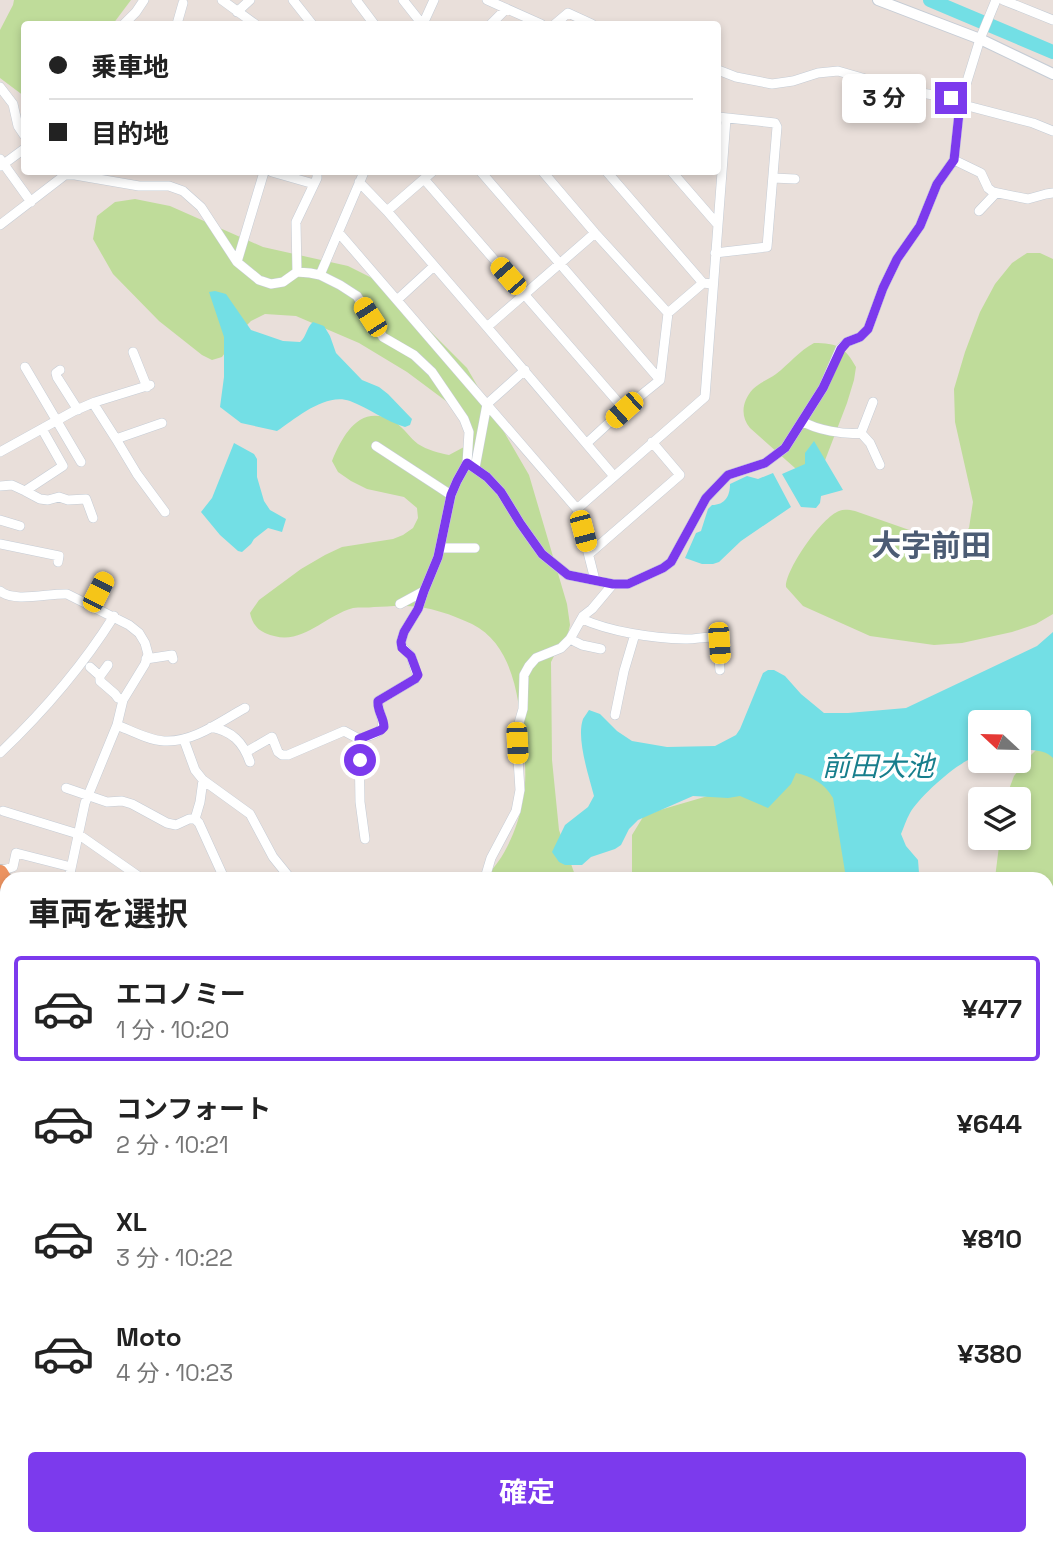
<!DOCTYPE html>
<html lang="ja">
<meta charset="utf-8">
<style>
:root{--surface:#fff;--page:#f2f2f2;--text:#222;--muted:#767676;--line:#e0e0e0;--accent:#7c3aed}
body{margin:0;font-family:"Space Grotesk","Noto Sans JP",sans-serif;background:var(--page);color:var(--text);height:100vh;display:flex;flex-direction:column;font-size:26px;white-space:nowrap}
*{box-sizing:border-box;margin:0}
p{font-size:23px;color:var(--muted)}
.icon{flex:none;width:38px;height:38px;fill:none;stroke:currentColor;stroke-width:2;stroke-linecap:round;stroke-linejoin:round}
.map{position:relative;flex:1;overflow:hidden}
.details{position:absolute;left:0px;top:872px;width:1054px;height:674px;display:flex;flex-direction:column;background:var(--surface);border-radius:21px 21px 0 0;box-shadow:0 4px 10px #0003}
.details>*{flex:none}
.top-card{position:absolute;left:21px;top:21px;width:700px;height:154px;border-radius:7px;box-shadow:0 4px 10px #0003;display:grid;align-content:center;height:154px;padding:0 28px;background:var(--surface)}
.needle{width:46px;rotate:292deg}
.controls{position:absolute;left:968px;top:710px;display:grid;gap:14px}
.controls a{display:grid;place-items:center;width:63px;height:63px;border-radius:7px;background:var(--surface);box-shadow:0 4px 10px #0003;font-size:35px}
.end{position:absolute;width:32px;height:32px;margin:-16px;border:9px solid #7c3aed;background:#fff;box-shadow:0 0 0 4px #fff}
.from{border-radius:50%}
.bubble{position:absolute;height:49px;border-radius:7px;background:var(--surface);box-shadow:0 4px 10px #0003;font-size:23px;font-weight:700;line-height:49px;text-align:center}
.car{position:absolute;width:21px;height:42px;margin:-21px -10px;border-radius:9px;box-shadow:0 0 5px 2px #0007;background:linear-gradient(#f5c518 24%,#345 0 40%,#f5c518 0 76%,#345 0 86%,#f5c518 0)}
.top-card b{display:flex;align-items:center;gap:24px;height:66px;font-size:26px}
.top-card b+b{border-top:2px solid var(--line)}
.top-card i{width:18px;height:18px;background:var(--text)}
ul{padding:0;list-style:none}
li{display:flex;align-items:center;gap:21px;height:105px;margin:0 14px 10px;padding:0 14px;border:4px solid transparent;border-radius:7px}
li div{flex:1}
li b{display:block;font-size:26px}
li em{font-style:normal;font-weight:700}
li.on{border-color:var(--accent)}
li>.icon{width:63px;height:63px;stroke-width:1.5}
h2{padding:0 28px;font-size:32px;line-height:84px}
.cta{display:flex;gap:14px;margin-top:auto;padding:14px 28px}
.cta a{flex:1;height:80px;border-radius:7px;background:var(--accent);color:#fff;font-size:28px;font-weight:700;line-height:80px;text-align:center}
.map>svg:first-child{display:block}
.green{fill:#bfdc9a}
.water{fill:#73dfe5}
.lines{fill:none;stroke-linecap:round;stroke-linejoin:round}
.stream{stroke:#73dfe5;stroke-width:2.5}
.river{stroke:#73dfe5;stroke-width:14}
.minor-casing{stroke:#c5ccd5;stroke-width:10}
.tertiary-casing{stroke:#c5ccd5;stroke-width:12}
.trunk-casing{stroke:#bebebe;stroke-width:18}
.minor{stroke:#fff;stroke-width:9}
.tertiary{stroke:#fff;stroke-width:10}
.trunk{stroke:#ec9360;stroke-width:16}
.route{stroke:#7c3aed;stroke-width:9}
.labels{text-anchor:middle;stroke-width:7;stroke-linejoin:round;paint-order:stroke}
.water-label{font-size:28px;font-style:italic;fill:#177e8c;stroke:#fff}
.quarter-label{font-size:30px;font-weight:bold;fill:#4c5c74;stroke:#fff}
</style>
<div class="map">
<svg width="1053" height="1545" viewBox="0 0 1053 1545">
<rect width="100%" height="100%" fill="#e9dfda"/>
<path class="green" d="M14,0H131L113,24H24V96L0,78V30L13,5Z
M135,199L170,206L263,247L348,266L390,287L410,311L467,368L529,475L567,604L570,625L567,638L559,646L551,662L552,760L559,830L576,878H483C504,862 519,825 523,799C527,780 525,760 523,741C519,700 514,645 472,624C453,615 428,606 406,606C396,605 385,607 374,607C368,608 359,607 353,608C321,617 301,649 265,633C256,629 252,622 250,613L259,600L301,569L325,555L342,547L393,539L403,535L413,528L418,518L417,508L404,497L367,489L351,481L338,472L332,461C343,434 361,402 395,422C404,428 410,438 418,444C427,450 439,453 449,455L464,447L469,431L462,413L407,372L359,343L296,316L265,314L251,321L239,333L222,357L212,360L202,355L159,321L113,274L93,239L97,216L115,202Z
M1027,253H1040L1053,259V614L1036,624L1012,632L962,643L934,645L870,636L803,606L786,587C785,570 822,517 839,511C844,509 849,510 855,511L935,539L952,540L961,536L969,528L973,502L955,422L954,389L965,352L980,312L995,284L1012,263Z
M814,343C837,343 845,347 856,367L854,380L847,403L824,463L804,476L750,428C740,416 742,401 753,389C759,383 769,379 776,374C789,364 799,351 814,343Z
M1053,733V1545H561L551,1538H1046V878H995L1000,838H1018V800H1005L1014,776L1030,756Z
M805,771L828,773L873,878H632V835L643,817L660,810L783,774Z"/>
<path class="water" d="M215,291L226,294L251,330L283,341L300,342C307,336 306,328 313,322L324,326L330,336L336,353L362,380L379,387L388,394L412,419L410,425L405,427C385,421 369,408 350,401C326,392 296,418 277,431L241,423L220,407L224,377V337L209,292Z
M814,441L843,490L821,496L820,503L816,508L801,507L782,474L805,464V453Z
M234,443L254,454L257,459V477L264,501L270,510L286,519L282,532L268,528L254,539L251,544L242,552L238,551L220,535L201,512L212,498Z
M773,473L791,507L741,541L719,562L713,564H702L685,558L696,533L701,531L708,509L712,505C725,505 730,496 730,484L747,476L758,479Z
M1053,632V758C1046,750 1029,749 1019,751L1018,723H980V756C962,757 919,797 910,813C906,820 904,827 901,834L906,846L918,860L919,873L914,877L907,878H846L833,798C824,783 813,777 796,773L791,784L768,808L740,796L728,798L693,796L638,820L629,829L621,845L615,849L591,857L582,865H565L559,862L552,852L565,825L588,807L594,796C589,776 576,739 583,719C585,716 587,713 589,710L600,714L617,731L632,741L667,747L715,746L736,735L740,729L763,673L768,670H774L785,676L801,694L824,713H848L906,708L1037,646Z"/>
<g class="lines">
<path class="stream" d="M0,1058L7,1064
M243,1538L247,1545"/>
<path class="river" d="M930,0L1053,52"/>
<g class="minor-casing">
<path id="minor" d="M222,0L255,24
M293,0L312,24
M356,0L374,24
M403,0L422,24
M487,0L541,24
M1003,0L1053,20
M237,12L250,0
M124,24L136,12L144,0
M177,24L183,3
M423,24L434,0
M491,24L506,9
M555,24L568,13L592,24
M718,70L736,77L772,84L793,81L818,73L838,71L904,90L951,98L960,104L1033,123L1053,131
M0,87L13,104L18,126L24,135
M0,159L31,202
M954,160L981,173L988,188L993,192L1028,199L1046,194L1053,193
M1,166L24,149
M272,172L314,184
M481,172L660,380
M543,172L595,233L668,313
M607,172L703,283
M672,172L718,225
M773,178L795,179
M424,179L624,409
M359,182L387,211L487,327L613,475
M387,211L432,172
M979,211L996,193
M0,225L65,175H75L139,186H169L183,191L201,207L237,262L259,280L271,284L283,282L297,272L296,222L317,178V172
M339,233L577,509L595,580
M715,253L767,247L777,127L775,123L718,117
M237,262L264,172
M297,272L310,273L320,275L340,285L357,296L383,337L414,355L432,372L464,419L469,432L467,463L457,481L451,495L438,557L424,591L400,604
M320,275L364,172
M397,300L434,266
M487,327L595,233
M133,352L147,387
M25,367L81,462
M60,370L56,373L57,377L78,410
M93,403L116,439L162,423
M802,421C816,430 845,435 861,433L873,402
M861,433L870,443L880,465
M116,439L137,474L165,512
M587,443L624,409L660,380L668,313L703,283L712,284
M376,446L451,495
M0,452L74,411L95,402L150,385
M467,463L487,477L501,492L520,523L542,554L568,575L613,584H628L663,568L671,562L706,498L728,475L765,463L785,448L823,388L840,349L847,342L860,337L868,329L883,288L897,259L920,226L937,184L954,160L960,104L980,39L996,0
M475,468L487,404L525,370
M0,486L12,485L25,491L63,466L42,429
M25,491L40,499L48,500L59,497L68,500L86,499L93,518
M577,509L705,397L726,119
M0,520L20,526
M0,544L59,556L58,562
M440,548H475
M589,554L680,475L652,442
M0,591C14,603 49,593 67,594L129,625L139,633L145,643L148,654L145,664L123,700L117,725L85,803L69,878
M91,605L105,578
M582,619C611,632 652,638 685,639C695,640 707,635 717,638L720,670
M570,639L582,645L601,649
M146,659L172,655L173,659
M108,665L100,676V681L115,694L118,698
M90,667L100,676
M615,715L624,671L635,634
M117,725C132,731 148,740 164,741C193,743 221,721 245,708
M211,727C232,731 243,742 250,762
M359,739L360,802L365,839
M184,740L195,770L203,780
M246,752L272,737L278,752L282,755H288L344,731L359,739C370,735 387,733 382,719C380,712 378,708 378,701L415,679L417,675L411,656L402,647L401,642L404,632L418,609L424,591
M0,753C43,712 82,667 114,616
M66,788L107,802L122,801L132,804L167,823L176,825L189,819H195
M3,811L78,834L141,878
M0,871L13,867L16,853L71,867
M224,878L199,823L195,819L200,802L203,780L250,814L273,857L290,878
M485,878L491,858L516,811L520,790L517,743L519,723L523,709L524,675L529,666L536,658L561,648L570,639L583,616L592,609L613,584
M7,942L0,947L7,960
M0,1030L7,1034
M1046,1036L1053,1033
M1046,1083L1053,1081
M1046,1091L1053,1106
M1046,1327L1053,1325
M1046,1344L1053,1357
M1046,1377L1053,1374
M0,1393L7,1404
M1046,1426L1053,1431
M1046,1485L1053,1490
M0,1532L7,1527
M98,1538L102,1545
M183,1538L184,1545
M558,1538L564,1545
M971,1538L979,1545
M1044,1538L1053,1544
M943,1545L950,1538"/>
</g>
<g class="tertiary-casing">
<path id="tertiary" d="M878,0L980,39L1053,74
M1046,1215L1053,1232"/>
</g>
<g class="trunk-casing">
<path id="trunk" d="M0,873L7,885
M372,1538L375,1545"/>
</g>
<use href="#minor" class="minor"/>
<use href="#tertiary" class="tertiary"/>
<use href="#trunk" class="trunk"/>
</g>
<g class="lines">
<path class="route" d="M360,760L359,739L381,730L384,727C384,718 377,711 378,701L415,679L418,675L411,656L402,648L401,642L404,632L418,609L424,591L438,557L451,495L457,481L467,463L487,477L501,492L520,523L542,554L568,575L613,584H628L663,568L671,562L706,498L728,475L765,463L785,448L823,388L841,349L847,342L860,337L868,329L883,288L897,259L920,226L937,184L954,160L960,104L951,98"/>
</g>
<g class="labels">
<g class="water-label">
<text x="878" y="776">前田大池</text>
</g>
<g class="quarter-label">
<text x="931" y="556">大字前田</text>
</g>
</g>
</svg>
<div class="controls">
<a><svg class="needle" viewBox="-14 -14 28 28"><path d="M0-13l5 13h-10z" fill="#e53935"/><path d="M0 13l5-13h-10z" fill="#767676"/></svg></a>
<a><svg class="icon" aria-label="layers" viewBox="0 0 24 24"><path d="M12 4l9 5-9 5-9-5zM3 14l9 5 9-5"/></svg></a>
</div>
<i class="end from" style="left:360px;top:760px"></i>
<i class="end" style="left:951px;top:98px"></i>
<div class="bubble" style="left:842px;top:74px;width:84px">3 分</div>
<i class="car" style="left:508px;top:276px;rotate:319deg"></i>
<i class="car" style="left:370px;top:317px;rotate:327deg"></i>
<i class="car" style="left:624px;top:410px;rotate:228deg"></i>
<i class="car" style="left:583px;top:531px;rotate:165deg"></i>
<i class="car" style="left:98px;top:592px;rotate:27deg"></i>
<i class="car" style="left:719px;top:643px;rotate:176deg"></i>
<i class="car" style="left:517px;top:743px;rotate:177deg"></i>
<div class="top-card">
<b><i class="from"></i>乗車地</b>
<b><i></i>目的地</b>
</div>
<section class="details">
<h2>車両を選択</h2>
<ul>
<li class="on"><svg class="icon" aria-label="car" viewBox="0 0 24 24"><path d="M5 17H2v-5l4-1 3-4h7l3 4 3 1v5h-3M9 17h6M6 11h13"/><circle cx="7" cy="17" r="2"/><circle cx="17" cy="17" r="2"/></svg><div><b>エコノミー</b><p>1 分 · 10:20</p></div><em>¥477</em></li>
<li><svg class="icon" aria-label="car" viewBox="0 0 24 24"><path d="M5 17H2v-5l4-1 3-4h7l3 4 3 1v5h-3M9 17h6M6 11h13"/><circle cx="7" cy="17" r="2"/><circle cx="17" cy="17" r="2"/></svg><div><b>コンフォート</b><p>2 分 · 10:21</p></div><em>¥644</em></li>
<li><svg class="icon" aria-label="car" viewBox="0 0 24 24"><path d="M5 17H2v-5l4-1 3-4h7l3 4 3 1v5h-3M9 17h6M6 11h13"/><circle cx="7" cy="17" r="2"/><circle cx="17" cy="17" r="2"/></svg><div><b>XL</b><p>3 分 · 10:22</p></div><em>¥810</em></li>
<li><svg class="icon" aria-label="car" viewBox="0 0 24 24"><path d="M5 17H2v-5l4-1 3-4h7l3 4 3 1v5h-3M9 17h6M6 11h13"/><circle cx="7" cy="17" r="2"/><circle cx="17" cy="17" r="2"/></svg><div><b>Moto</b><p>4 分 · 10:23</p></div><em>¥380</em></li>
</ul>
<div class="cta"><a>確定</a></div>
</section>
</div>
